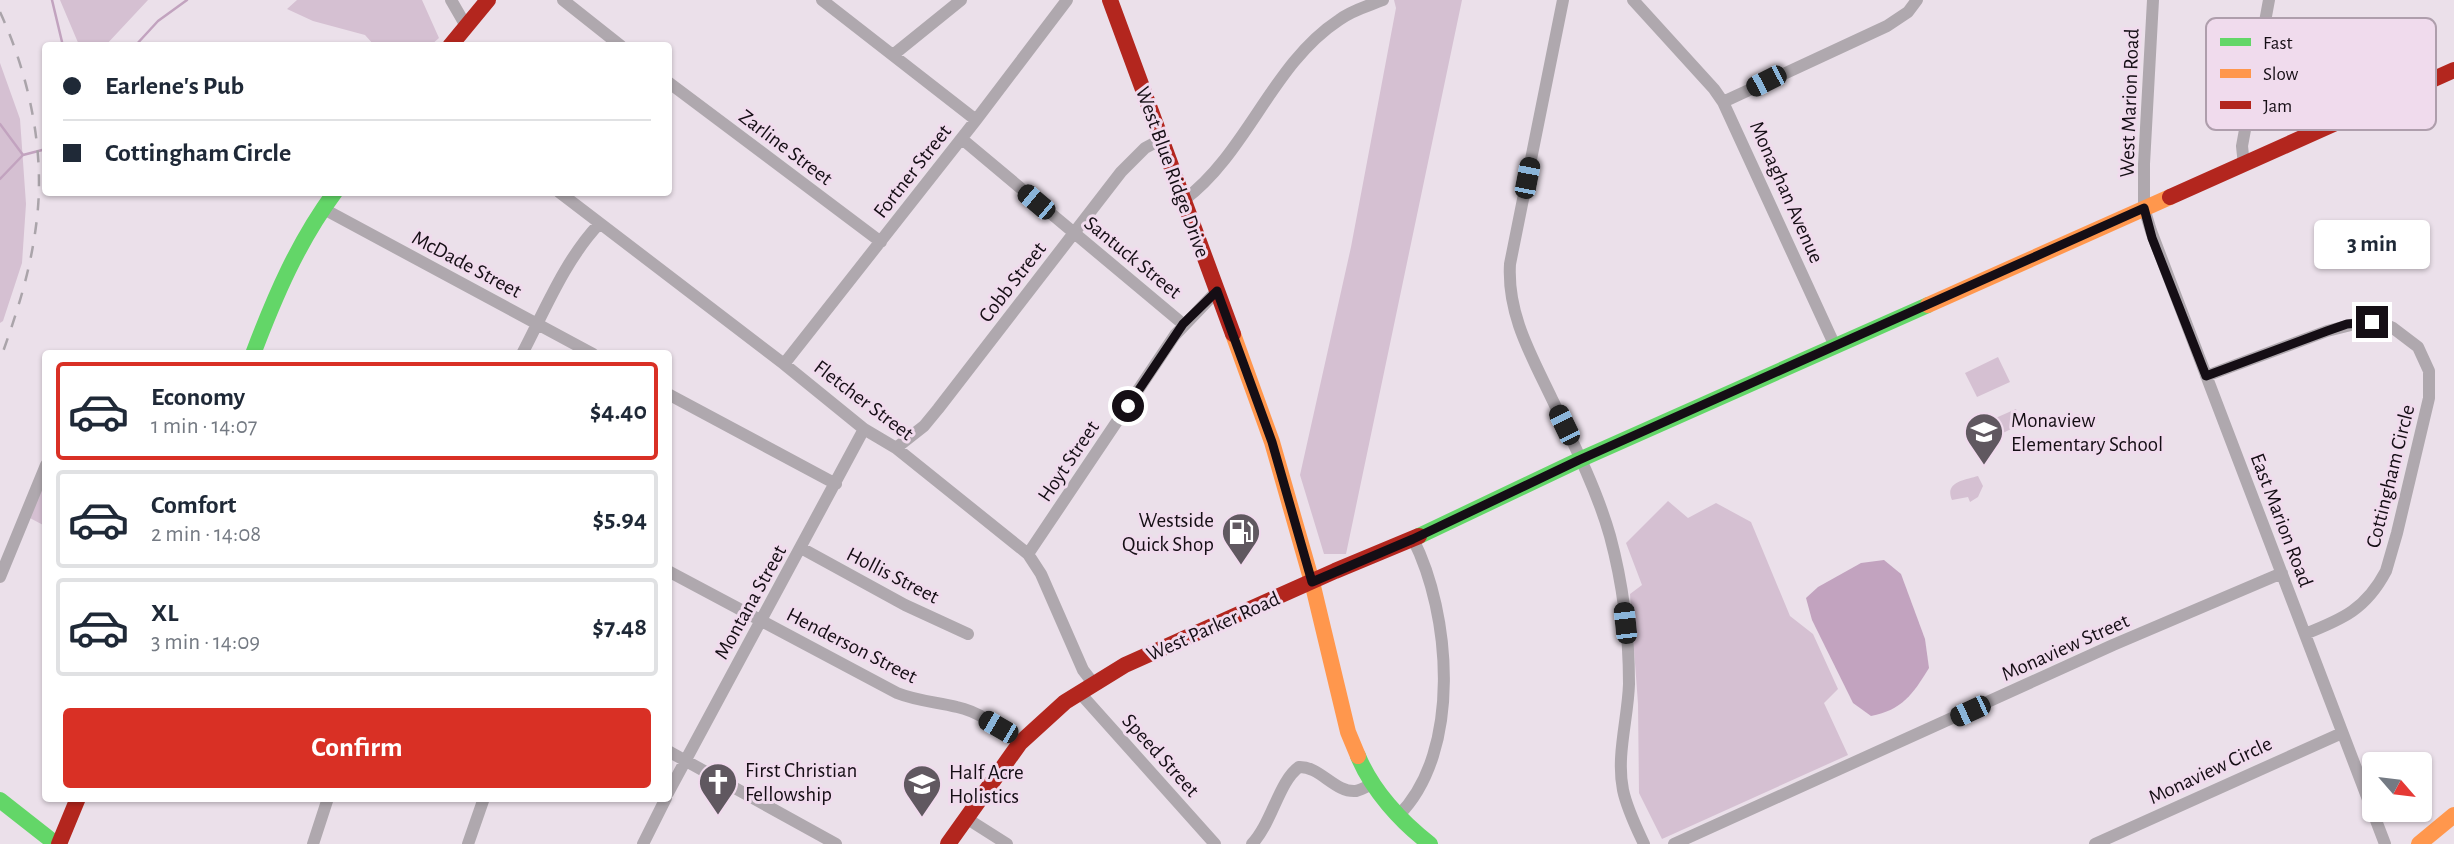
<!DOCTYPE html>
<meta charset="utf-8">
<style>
:root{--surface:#fff;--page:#f2f2f3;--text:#1f2937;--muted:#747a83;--line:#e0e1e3;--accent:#d93025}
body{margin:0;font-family:"Alegreya Sans",sans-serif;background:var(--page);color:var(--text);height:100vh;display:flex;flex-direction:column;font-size:26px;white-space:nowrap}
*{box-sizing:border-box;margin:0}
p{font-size:23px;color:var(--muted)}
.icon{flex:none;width:38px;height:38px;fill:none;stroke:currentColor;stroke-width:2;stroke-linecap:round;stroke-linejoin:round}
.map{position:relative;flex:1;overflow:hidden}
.panel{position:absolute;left:42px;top:350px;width:630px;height:452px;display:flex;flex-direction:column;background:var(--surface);border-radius:7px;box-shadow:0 2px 5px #0004}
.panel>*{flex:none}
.top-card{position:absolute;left:42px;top:42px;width:630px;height:154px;border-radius:7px;box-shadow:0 2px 5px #0004;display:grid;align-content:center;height:154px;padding:0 21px;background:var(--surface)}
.needle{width:46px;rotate:118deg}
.tools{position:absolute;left:2362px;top:752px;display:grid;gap:14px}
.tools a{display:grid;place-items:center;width:70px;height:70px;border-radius:7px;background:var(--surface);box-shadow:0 2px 5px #0004;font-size:35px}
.end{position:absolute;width:32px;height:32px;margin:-16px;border:9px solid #150e15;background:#fff;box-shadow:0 0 0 4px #fff}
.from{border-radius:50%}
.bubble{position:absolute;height:49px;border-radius:7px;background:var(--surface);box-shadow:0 2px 5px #0004;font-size:23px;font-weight:700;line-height:49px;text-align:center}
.car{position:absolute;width:21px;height:42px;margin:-21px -10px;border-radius:9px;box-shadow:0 0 5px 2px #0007;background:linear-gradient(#222 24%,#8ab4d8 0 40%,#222 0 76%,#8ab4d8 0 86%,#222 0)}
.top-card b{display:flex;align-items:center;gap:24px;height:66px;font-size:26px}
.top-card b+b{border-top:2px solid var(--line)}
.top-card i{width:18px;height:18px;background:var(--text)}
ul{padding:12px 0 0;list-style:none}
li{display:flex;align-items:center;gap:21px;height:98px;margin:0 14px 10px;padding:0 7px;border:4px solid var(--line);border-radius:7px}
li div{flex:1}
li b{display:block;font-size:26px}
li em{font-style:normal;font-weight:700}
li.selected{border-color:var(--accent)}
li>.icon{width:63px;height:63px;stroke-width:1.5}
.button{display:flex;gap:14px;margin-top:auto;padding:14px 21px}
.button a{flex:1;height:80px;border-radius:7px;background:var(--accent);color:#fff;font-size:28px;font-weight:700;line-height:80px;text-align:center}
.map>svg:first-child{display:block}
.green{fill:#d5c0d2}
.water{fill:#c2a3bf}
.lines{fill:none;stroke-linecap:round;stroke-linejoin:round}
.stream{stroke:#c2a3bf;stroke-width:2.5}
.street{stroke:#afa8ae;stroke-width:12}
.fast{stroke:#63d668;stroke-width:16}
.slow{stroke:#ff974d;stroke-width:16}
.jam{stroke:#b3261e;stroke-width:16}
.rail{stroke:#aaa4aa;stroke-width:2.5;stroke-dasharray:12 12;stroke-linecap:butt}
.route{stroke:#150e15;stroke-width:9}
.labels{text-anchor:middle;stroke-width:6;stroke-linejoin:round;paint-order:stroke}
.street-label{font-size:21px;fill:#150e15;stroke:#f0dbed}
.poi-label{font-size:21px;fill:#150e15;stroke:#f0dbed;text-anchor:start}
.key{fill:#f0dbed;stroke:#ae9eac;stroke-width:2}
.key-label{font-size:19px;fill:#150e15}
</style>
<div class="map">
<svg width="2454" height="844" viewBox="0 0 2454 844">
<rect width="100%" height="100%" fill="#ebe0ea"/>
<path class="green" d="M60,0H148L105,46L79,45Z
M297,0H422L439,38L431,45H374L365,35L313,21L287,9Z
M1394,0H1462L1346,554H1324L1300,475L1351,247L1396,8Z
M0,63L20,119L26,204L22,263L3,321L0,323Z
M1998,357L2010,382L1977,397L1965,373Z
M2016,409L2021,421L2016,423L2017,426L2003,433L2001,430L1996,433L1991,420Z
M45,475V526L28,517Z
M1978,476L1983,486L1978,497L1970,502L1968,497L1952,500C1944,482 1965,480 1978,476Z
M1668,501L1688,518L1716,503L1751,522L1790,616L1813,634L1838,689L1824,703L1848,755L1662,839L1639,793L1638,704L1630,594L1642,585L1626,543Z"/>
<path class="water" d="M1884,560L1901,574L1925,639L1929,668C1913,694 1902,710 1871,716L1853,703L1812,620L1806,598L1818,587L1861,563Z"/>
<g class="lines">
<path class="stream" d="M52,0L63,46
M135,46L158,21L187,0
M0,124L23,155
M0,179L23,155L46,149"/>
<path class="street" d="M451,0L466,26
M563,0L621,46
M822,0L976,120
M1563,0L1510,264C1507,314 1531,355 1552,399C1573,442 1597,490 1610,536C1623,584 1629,635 1629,684C1628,718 1616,756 1623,790C1627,809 1636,827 1644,844
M1633,0L1714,89L1723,102L1835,346
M2153,0L2144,164V208L2151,231L2385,844
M893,55L961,0
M668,82L881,242
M1723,102L1887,26L1908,12L1917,0
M962,139L1183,324
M2244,165L2242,146L2269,0
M559,192L784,364L864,429L896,448L1028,554L1041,574L1083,670L1093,683
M1184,200C1248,152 1272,64 1339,20C1352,10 1368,6 1383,0
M322,208L593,354
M522,354C545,310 565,260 599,224
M784,364L976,120L1067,0
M2206,376L2327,331L2363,322L2382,323L2393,328L2418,347L2429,371V398L2397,533L2386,571C2366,609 2343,619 2305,634
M668,394L836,484
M896,448L924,426L938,409L1121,172L1145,148L1160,140
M801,548L905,605L968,634
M1028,554L1175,335L1217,291
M668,571L897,693C917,701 937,702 957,707C981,712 1001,729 1020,743
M0,577L46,465
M1079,692L1215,844
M668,751L836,844
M668,793L864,429
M1399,815C1462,751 1451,614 1413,539
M966,818L1007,844
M313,844L328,798
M468,844L484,798
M643,844L666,798
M1252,844C1272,823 1279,781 1299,767C1320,766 1335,793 1356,791C1361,790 1368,786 1372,784
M1674,844L2113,645L2282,573
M2095,844L2342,733"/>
<path class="fast" d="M253,354C275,296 298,242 335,192
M1419,536L1579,460L1928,305
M1358,756C1372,790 1401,822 1430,844
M0,800L56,844"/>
<path class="slow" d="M1928,305L2170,197
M1233,334L1272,442L1312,582L1348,732L1358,756
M2419,844L2454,815"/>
<path class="jam" d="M1110,0L1233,334
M450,46L488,0
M2170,197L2454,70
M59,844L78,798
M948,844L1020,743L1065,702L1125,665L1335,571L1419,536"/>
<path class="rail" d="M0,12C30,77 46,155 36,226C30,273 16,316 0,360"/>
</g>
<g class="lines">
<path class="route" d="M1128,406L1183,324L1217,291L1272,442L1312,582L1413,539L1579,460L2144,208L2152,238L2206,376L2327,331L2347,324L2372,322"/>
</g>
<defs>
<g id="school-pin" transform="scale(2.0125)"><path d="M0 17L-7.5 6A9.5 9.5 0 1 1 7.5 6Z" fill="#605860" stroke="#f0dbed"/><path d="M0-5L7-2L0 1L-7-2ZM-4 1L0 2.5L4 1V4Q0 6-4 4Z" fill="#fff"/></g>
<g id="fuel-pin" transform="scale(2.0125)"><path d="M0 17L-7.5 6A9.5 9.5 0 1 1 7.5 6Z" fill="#605860" stroke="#f0dbed"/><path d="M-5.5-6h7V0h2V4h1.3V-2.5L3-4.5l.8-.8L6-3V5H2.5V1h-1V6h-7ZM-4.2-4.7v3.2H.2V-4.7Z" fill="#fff"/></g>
<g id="church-pin" transform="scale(2.0125)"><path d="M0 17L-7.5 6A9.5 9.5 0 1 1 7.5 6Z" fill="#605860" stroke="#f0dbed"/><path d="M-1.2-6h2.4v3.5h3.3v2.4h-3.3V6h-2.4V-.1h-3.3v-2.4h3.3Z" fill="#fff"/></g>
</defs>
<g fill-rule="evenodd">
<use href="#school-pin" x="1984" y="432"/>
<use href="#fuel-pin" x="1241" y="532"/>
<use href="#church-pin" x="718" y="782"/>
<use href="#school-pin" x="922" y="784"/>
</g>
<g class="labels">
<g class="street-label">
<text transform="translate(2129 103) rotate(-88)" y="7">West Marion Road</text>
<text transform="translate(786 147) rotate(37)" y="7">Zarline Street</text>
<text transform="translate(912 171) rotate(-52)" y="7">Fortner Street</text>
<text transform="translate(1173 172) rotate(70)" y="7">West Blue Ridge Drive</text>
<text transform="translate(1787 192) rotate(66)" y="7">Monaghan Avenue</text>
<text transform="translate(1133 257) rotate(39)" y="7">Santuck Street</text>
<text transform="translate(467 264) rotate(28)" y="7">McDade Street</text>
<text transform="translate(1012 282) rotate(-52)" y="7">Cobb Street</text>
<text transform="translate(864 400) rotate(37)" y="7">Fletcher Street</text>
<text transform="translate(1068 461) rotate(-56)" y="7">Hoyt Street</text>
<text transform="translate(2390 476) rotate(-76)" y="7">Cottingham Circle</text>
<text transform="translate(2282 520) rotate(69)" y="7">East Marion Road</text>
<text transform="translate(893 575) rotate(27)" y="7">Hollis Street</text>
<text transform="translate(750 602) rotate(-61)" y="7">Montana Street</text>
<text transform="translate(1213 626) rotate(-24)" y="7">West Parker Road</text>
<text transform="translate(852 645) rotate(27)" y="7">Henderson Street</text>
<text transform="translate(2065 647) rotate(-24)" y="7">Monaview Street</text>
<text transform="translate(1161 755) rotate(48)" y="7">Speed Street</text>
<text transform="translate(2210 770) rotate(-25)" y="7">Monaview Circle</text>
</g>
<g class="poi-label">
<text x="2011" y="427">Monaview<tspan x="2011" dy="24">Elementary School</tspan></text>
<text x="1214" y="527" text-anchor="end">Westside<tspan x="1214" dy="24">Quick Shop</tspan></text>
<text x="745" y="777">First Christian<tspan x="745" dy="24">Fellowship</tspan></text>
<text x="949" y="779">Half Acre<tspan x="949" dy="24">Holistics</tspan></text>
</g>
</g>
<rect x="2206" y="18" width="230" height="112" rx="10" class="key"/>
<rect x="2220" y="38" width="31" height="8" fill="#63d668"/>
<rect x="2220" y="69" width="31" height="9" fill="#ff974d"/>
<rect x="2220" y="101" width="31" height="8" fill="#b3261e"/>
<g class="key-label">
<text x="2263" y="49">Fast</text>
<text x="2263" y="80">Slow</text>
<text x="2263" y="112">Jam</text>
</g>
</svg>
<div class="tools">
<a><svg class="needle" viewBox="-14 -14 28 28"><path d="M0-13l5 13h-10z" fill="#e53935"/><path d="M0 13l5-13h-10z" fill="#747a83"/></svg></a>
</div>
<i class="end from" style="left:1128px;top:406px"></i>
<i class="end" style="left:2372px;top:322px"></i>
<div class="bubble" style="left:2314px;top:220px;width:116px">3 min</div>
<i class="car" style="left:1766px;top:81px;rotate:243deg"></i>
<i class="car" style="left:1527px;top:178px;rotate:11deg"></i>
<i class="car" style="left:1036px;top:202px;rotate:310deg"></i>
<i class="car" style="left:1564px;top:425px;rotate:334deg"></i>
<i class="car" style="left:1625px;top:623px;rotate:354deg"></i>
<i class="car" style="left:1970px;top:711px;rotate:245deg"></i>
<i class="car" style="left:998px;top:727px;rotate:300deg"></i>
<div class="top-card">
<b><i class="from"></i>Earlene's Pub</b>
<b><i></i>Cottingham Circle</b>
</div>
<section class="panel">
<ul>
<li class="selected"><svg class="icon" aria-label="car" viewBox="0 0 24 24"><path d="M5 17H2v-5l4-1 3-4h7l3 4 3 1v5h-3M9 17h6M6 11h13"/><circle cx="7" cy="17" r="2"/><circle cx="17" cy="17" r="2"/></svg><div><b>Economy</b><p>1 min · 14:07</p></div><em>$4.40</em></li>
<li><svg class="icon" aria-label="car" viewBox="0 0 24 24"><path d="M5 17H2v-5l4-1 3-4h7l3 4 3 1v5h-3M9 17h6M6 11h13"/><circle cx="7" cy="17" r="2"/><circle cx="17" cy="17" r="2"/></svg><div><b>Comfort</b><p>2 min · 14:08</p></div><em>$5.94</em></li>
<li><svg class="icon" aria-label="car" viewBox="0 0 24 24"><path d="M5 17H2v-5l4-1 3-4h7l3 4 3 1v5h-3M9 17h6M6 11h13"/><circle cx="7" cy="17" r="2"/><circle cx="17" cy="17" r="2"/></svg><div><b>XL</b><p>3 min · 14:09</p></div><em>$7.48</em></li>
</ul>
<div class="button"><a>Confirm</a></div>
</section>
</div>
